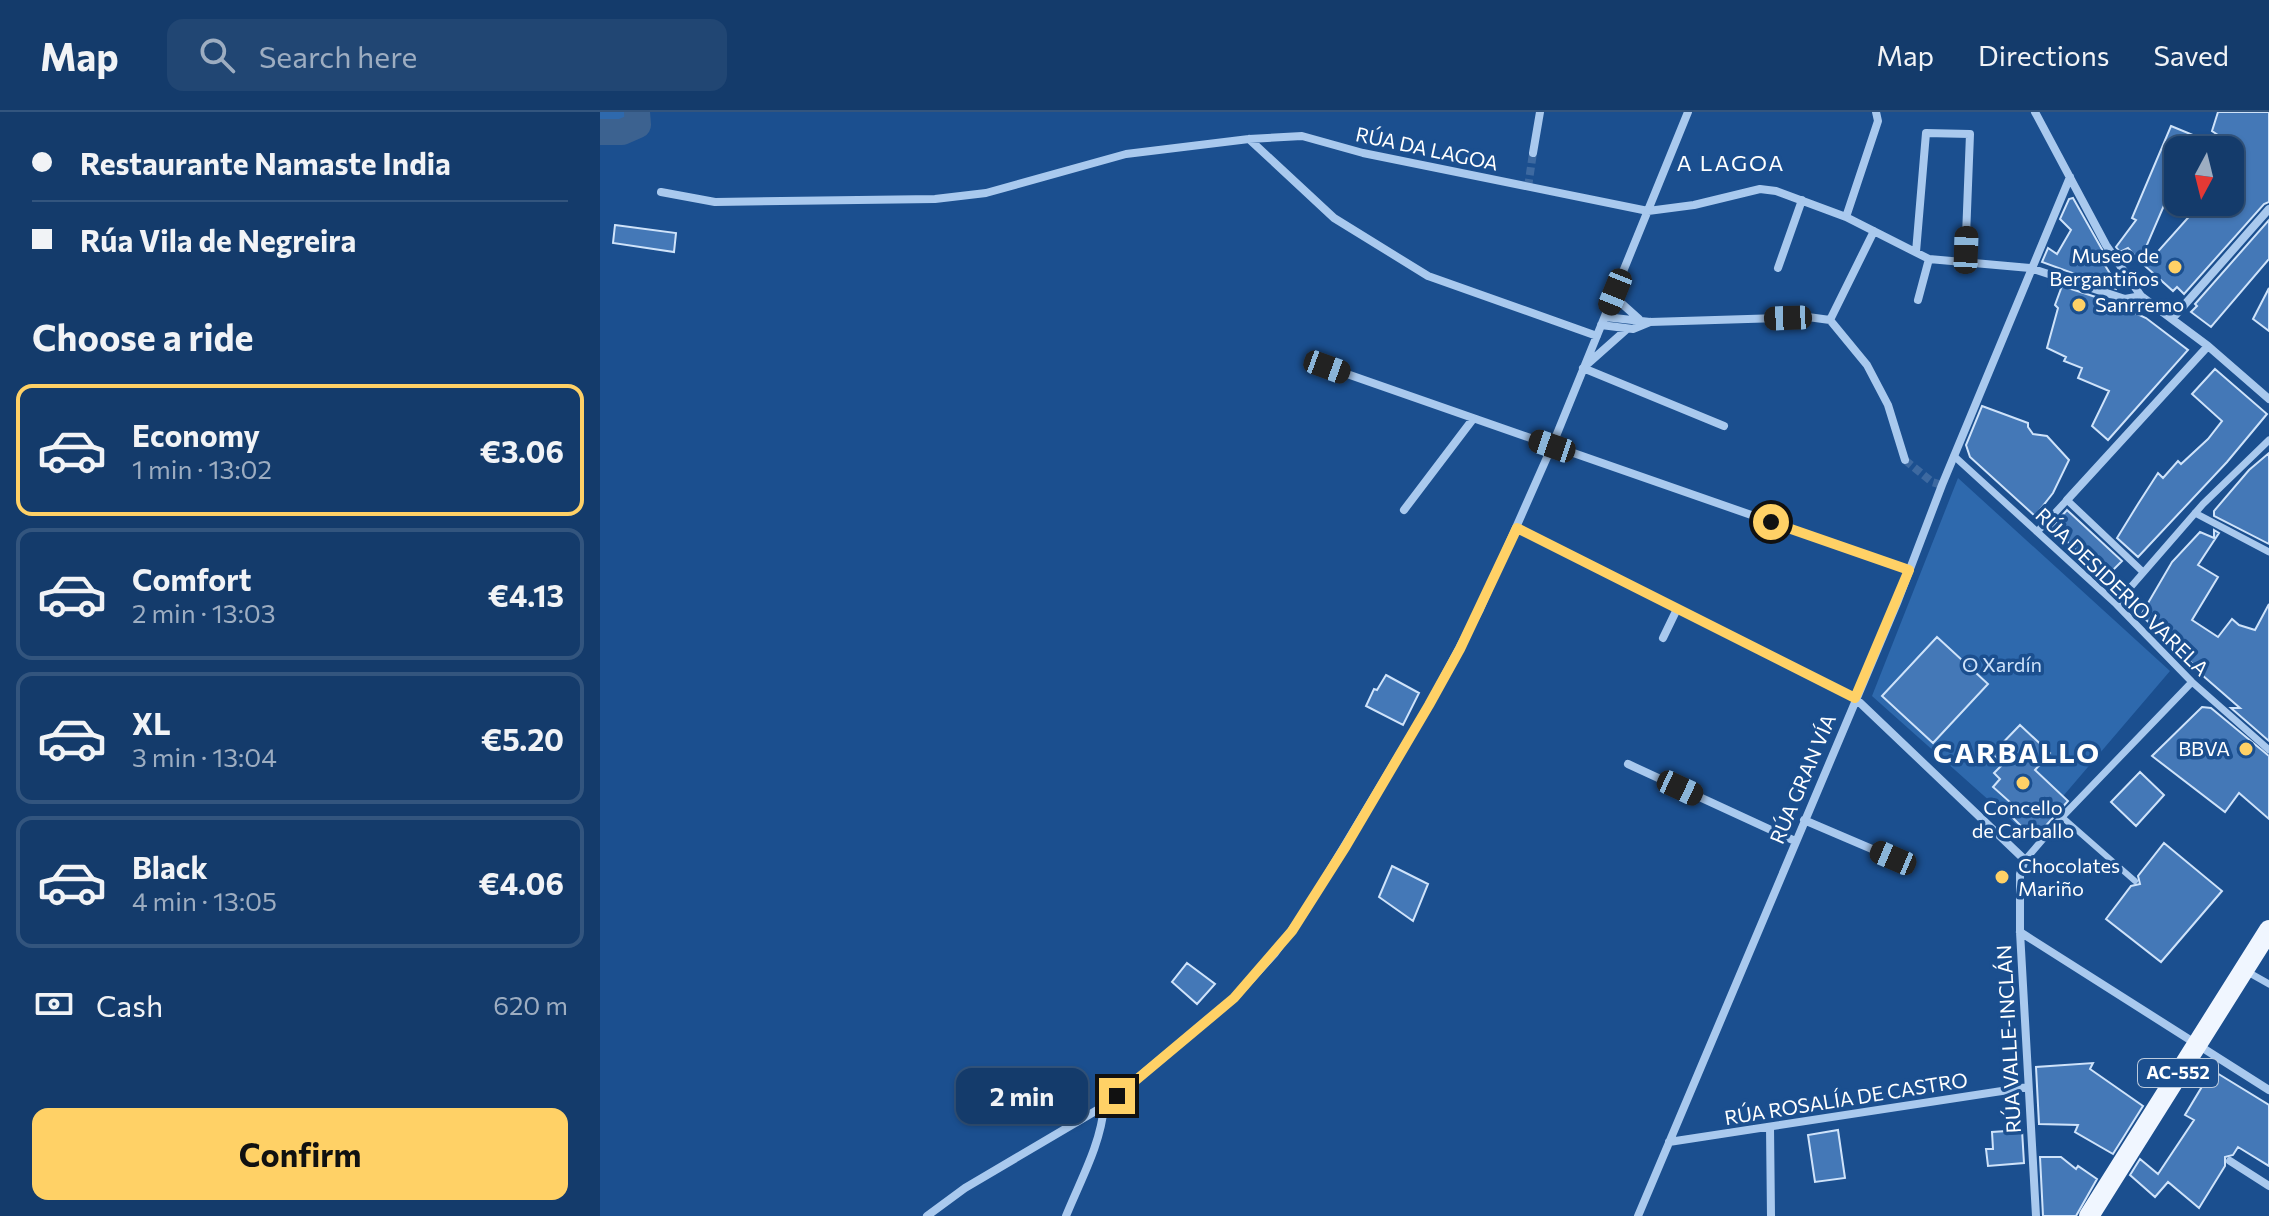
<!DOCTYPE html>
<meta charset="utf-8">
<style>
:root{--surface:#143b6b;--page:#214673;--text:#f1f3f6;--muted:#9dadc1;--line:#33557e;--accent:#ffd166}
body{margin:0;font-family:Commissioner,sans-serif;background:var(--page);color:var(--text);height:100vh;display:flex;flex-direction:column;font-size:30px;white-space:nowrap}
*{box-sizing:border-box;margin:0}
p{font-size:26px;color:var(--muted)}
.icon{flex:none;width:44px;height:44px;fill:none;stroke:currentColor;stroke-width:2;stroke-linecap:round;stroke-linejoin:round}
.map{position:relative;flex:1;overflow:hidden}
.drawer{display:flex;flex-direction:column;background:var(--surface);width:600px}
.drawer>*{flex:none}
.top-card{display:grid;align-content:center;height:176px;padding:0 32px;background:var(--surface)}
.needle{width:52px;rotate:187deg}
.controls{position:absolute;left:1564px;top:24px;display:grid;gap:16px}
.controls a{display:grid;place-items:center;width:80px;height:80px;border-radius:16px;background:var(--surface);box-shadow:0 2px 6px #0004,0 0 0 2px var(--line);font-size:40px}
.end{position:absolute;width:36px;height:36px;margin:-18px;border:10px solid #ffd166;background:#111;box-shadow:0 0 0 4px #111}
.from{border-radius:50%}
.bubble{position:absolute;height:56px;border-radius:16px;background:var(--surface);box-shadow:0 2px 6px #0004,0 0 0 2px var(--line);font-size:26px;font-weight:700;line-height:56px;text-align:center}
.car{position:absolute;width:24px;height:48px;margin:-24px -12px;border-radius:10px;box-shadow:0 0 6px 2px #0007;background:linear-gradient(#222 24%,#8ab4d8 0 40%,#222 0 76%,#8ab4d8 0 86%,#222 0)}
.top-card b{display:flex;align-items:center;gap:28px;height:76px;font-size:30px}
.top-card b+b{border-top:2px solid var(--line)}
.top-card i{width:20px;height:20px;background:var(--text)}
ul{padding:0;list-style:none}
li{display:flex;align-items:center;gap:24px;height:132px;margin:0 16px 12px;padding:0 16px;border:4px solid var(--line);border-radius:16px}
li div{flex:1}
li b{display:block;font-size:30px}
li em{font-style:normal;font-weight:700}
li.active{border-color:var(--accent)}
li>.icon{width:72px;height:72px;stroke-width:1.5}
h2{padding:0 32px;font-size:36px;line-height:96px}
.pay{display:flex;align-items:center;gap:20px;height:88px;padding:0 32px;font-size:30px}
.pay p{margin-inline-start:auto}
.action{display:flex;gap:16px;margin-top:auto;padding:16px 32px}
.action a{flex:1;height:92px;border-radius:16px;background:var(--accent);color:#111;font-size:32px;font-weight:700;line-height:92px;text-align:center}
header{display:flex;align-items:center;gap:48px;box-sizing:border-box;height:112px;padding:0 40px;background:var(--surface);border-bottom:2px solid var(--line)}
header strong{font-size:38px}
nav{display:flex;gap:44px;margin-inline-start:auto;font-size:28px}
.search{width:560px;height:72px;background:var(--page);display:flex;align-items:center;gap:20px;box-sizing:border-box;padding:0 28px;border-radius:16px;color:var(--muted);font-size:30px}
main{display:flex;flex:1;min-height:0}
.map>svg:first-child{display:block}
.green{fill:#2e69ad}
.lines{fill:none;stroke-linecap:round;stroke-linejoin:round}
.river{stroke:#3c6290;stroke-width:26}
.building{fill:#4478b7;stroke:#cfe3fa;stroke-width:2}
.minor-tunnel{stroke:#3d69a0;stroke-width:8;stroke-dasharray:8 4;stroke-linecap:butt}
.service{stroke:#a9c9ee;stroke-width:6}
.pedestrian{stroke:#a9c9ee;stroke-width:7}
.minor{stroke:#a9c9ee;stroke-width:8}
.primary{stroke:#f0f6ff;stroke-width:20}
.route{stroke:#ffd166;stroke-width:10}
.poi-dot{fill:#ffd166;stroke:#1b4f8f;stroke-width:3}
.labels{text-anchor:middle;stroke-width:7;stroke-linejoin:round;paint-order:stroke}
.shield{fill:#1b4f8f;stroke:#bbcadd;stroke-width:2}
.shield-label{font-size:18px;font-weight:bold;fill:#fff}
.street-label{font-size:20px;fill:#fff;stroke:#1b4f8f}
.poi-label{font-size:20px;fill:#fff;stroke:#1b4f8f;text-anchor:end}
.park-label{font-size:20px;fill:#cfe3fa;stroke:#1b4f8f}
.neighbourhood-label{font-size:22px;letter-spacing:2px;fill:#fff;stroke:#1b4f8f}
.district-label{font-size:28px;font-weight:bold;letter-spacing:2px;fill:#fff;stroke:#1b4f8f}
</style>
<header>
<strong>Map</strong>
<div class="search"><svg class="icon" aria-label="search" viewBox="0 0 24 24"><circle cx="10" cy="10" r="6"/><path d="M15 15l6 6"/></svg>Search here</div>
<nav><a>Map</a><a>Directions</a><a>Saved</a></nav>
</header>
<main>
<section class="drawer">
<div class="top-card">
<b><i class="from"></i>Restaurante Namaste India</b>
<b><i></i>Rúa Vila de Negreira</b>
</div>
<h2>Choose a ride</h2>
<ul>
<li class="active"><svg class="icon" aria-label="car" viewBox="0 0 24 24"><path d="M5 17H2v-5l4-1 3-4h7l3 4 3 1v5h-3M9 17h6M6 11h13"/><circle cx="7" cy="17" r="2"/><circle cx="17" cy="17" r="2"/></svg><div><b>Economy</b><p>1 min · 13:02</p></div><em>€3.06</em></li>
<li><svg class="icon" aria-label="car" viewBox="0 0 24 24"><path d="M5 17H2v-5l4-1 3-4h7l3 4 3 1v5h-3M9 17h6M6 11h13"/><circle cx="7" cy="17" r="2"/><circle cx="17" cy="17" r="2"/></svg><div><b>Comfort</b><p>2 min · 13:03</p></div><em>€4.13</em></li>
<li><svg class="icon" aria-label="car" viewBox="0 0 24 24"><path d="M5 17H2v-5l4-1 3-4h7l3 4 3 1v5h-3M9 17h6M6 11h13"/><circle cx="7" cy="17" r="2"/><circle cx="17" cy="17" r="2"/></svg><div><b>XL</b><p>3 min · 13:04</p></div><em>€5.20</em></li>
<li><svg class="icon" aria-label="car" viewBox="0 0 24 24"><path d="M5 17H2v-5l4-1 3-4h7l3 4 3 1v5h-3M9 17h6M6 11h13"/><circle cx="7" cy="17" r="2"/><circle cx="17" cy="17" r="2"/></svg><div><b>Black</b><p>4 min · 13:05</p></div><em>€4.06</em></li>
</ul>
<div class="pay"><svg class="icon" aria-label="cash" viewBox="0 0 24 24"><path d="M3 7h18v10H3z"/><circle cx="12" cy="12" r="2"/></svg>Cash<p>620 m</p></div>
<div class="action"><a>Confirm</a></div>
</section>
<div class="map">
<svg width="1669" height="1104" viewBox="0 0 1669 1104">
<rect width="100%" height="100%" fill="#1b4f8f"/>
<path class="green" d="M0,0H37L38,13L22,20H0Z
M1358,366L1570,559L1429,724L1272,584Z"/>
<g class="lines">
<path class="river" d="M0,20H22L38,13L37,0"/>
</g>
<path class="building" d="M1618,0H1669V90L1664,92L1584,182L1577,175L1573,179L1545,154L1602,90H1630V38H1614L1621,25L1612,19Z
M1571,14L1593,23L1587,38H1578V61L1540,149L1528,136L1520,140L1516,135L1536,108L1532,106Z
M1473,86L1508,148L1503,150L1517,173L1516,177L1442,150L1448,136L1457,142L1471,118L1460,107L1469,87Z
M1669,108V147L1611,215L1591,200L1597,194L1595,192Z
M15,113L76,121L74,140L13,131Z
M1462,174L1511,190L1546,206L1588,238L1508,328L1492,314L1509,279L1478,266L1482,256L1464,249L1466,245L1447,236L1458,196L1455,193Z
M1669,176V219L1653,207Z
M1615,257L1667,302L1627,350L1538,445L1517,426L1538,392L1558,361L1563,366L1578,349L1581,352L1608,327L1622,309L1592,282Z
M1382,294L1428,311V315L1433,322L1447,324L1469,348L1453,381L1435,404L1370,345L1366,333Z
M1669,341V432L1614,404V399L1649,358Z
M1467,398L1522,449L1505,466L1452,415Z
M1614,418L1619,421L1598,453L1618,465L1592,508L1618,525L1632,507L1639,513L1655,518L1669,492V629L1631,596H1640L1594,556L1595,554L1541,503L1572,450L1600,420L1614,426Z
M1337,525L1388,572L1333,631L1282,584Z
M786,563L819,581L803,613L766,594L774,577L777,578Z
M1602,595L1611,596L1669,644V707L1639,681L1625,700L1552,644Z
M1420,613L1450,641L1435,658L1468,689L1434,727L1405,698L1411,691L1393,675L1400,667L1394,661L1403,652L1392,642Z
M1540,660L1564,683L1536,714L1511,690Z
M1564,731L1622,779L1561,850L1506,807L1531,774L1540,772L1538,764Z
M792,754L828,772L813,809L779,785Z
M587,851L615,872L597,892L572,870Z
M1493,951L1490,957L1543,994L1513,1042L1475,1020L1478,1013L1439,1012L1436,955Z
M1612,958L1669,993V1054L1638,1035L1633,1043L1625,1045V1054L1599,1096L1568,1070L1555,1085L1530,1063L1540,1047L1558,1062L1594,1008L1585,1003Z
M1238,1018L1245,1066L1215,1070L1208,1023Z
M1422,1018L1424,1051L1388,1054L1386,1037H1393L1392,1020Z
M1440,1045H1461L1476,1057L1478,1054L1497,1067L1476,1104H1443Z"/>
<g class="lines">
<path class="minor-tunnel" d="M928,75L933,41
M1305,348L1332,370L1342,373"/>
<path class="service" d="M1462,705L1535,769"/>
<path class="pedestrian" d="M1354,344L1516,492L1592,570L1669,638
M1595,401L1669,440
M1437,420L1467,388L1543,460
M1516,492L1603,392L1669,328
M1425,748L1462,705L1592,570
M1646,859L1669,872"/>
<path class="minor" d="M1435,0L1506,133L1541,184L1608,234L1669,287
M649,27L734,106L828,164L997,224
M933,41L940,0
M61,80L115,90L335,87L386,81L526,42L649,27L702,24L763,41L1048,99L1094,93L1160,77L1176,79L1246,105L1329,147L1430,156L1525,187L1541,184
M1246,105L1278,9L1276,0
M1316,140L1326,21L1370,22L1365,150
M1178,156L1202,88
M1015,180L1020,190L1039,207
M1318,188L1329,147
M1005,205L1050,210L1208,205L1230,208L1267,253L1288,293L1305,348
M1572,207L1669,97
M1230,208L1274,119
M1001,213L1033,217L1050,210
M1027,217L983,256L1124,314
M727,255L1309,458
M1467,388L1608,234
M804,398L873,307
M917,416L1255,586L1425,748L1420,762V820L1436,1104
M1063,526L1077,497
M1028,652L1195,729
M1204,708L1293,746
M1420,820L1669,978
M1170,1015L1171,1104
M1069,1030L1428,975
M1630,1049L1669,1074
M327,1104L365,1076L504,994L634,886L675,841L706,798L829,593L880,497L952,334L1088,0
M466,1104C480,1069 501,1032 504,994
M1038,1104L1297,491L1342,373L1470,65"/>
<path class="primary" d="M1489,1104L1669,818"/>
</g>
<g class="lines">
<path class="route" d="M517,984L634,886L692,819L746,734L829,593L860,537L917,416L1255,586L1309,458L1171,410"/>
</g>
<g class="poi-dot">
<circle cx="1575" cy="155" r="8"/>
<circle cx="1479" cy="193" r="8"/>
<circle cx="1646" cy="637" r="8"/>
<circle cx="1423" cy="671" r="8"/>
<circle cx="1402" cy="765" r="8"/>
</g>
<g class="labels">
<rect class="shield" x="1538" y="947" width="80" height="28" rx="6"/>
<g class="shield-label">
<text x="1578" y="967">AC-552</text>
</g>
<g class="street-label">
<text transform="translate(827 37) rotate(12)" y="7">RÚA DA LAGOA</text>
<text transform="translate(1522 480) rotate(44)" y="7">RÚA DESIDERIO VARELA</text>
<text transform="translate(1203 667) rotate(-67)" y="7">RÚA GRAN VÍA</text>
<text transform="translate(1409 927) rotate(-93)" y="7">RÚA VALLE-INCLÁN</text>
<text transform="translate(1246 987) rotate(-9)" y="7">RÚA ROSALÍA DE CASTRO</text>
</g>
<g class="poi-label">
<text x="1559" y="151">Museo de<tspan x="1559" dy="23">Bergantiños</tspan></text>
<text x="1495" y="200" text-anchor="start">Sanrremo</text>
<text x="1630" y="644">BBVA</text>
<text x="1423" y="703" text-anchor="middle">Concello<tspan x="1423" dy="23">de Carballo</tspan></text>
<text x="1418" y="761" text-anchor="start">Chocolates<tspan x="1418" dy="23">Mariño</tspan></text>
</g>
<g class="park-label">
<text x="1402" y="560">O Xardín</text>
</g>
<g class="neighbourhood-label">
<text x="1131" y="59">A LAGOA</text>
</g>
<g class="district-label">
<text x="1417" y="651">CARBALLO</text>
</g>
</g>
</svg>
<div class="controls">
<a><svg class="needle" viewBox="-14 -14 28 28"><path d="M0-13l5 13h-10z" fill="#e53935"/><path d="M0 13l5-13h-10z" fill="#9dadc1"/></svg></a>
</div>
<i class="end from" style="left:1171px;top:410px"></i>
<i class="end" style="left:517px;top:984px"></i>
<div class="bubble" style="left:356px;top:956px;width:132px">2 min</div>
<i class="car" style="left:1366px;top:138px;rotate:2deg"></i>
<i class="car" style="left:1015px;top:180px;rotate:202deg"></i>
<i class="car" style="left:1188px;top:206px;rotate:268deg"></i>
<i class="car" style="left:727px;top:255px;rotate:110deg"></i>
<i class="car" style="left:952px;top:334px;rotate:289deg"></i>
<i class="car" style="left:1080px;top:676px;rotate:115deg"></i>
<i class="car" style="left:1293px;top:746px;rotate:293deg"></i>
</div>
</main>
